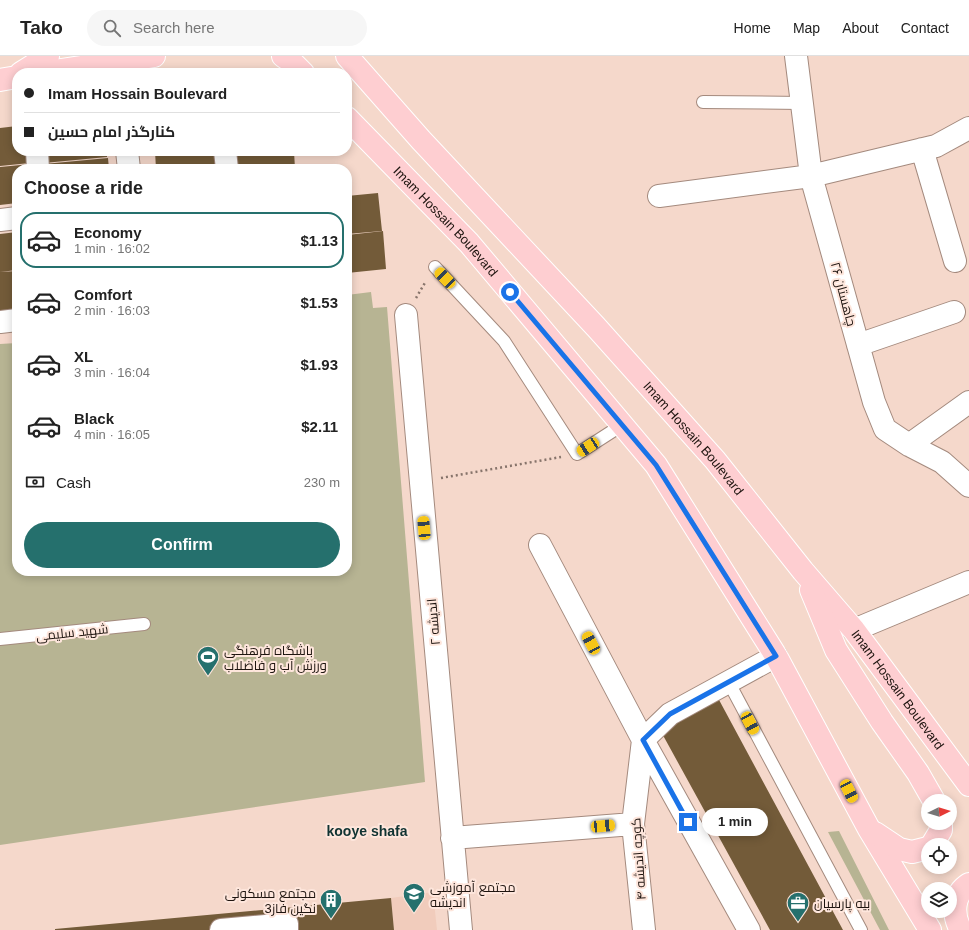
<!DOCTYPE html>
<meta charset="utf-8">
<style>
:root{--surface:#fff;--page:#f6f6f6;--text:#222;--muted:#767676;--line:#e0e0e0;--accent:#25706d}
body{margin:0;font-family:Arial,Cairo,sans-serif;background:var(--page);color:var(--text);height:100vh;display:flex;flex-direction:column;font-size:15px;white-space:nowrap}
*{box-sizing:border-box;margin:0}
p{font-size:13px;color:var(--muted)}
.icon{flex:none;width:22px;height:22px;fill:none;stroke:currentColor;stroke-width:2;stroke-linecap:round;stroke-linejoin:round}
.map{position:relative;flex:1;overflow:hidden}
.panel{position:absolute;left:12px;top:108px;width:340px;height:412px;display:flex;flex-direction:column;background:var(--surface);border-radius:16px;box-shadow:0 2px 10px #0003}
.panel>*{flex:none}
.guide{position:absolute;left:12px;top:12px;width:340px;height:88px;border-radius:16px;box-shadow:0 2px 10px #0003;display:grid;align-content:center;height:88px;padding:0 12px;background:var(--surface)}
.needle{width:26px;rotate:85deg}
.tools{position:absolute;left:921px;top:738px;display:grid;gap:8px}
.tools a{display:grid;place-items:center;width:36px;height:36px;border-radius:50%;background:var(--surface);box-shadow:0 2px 10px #0003;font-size:20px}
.end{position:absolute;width:18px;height:18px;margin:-9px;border:5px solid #1a73e8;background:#fff;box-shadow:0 0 0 2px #fff}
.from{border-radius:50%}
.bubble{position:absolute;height:28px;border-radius:14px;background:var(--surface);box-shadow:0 2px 10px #0003;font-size:13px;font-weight:700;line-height:28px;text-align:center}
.car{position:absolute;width:12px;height:24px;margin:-12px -6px;border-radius:5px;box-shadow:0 0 3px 1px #0007;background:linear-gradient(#f5c518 24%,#345 0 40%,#f5c518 0 76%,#345 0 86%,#f5c518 0)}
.guide b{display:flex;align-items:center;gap:14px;height:38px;font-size:15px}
.guide b+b{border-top:1px solid var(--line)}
.guide i{width:10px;height:10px;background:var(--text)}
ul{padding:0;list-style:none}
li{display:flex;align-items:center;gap:12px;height:56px;margin:0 8px 6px;padding:0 4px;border:2px solid transparent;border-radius:16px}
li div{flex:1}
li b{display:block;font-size:15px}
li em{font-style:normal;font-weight:700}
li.on{border-color:var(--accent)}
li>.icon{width:36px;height:36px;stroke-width:1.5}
h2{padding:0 12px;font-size:18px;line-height:48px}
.pay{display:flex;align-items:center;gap:10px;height:44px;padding:0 12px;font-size:15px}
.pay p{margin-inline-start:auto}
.primary-button{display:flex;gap:8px;margin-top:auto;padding:8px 12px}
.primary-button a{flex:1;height:46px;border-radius:24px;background:var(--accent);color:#fff;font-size:16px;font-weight:700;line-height:46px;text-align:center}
header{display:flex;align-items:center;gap:24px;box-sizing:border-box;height:56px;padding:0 20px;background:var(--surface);border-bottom:1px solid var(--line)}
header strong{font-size:19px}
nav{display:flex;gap:22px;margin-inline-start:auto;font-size:14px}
.search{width:280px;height:36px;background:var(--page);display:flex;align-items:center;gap:10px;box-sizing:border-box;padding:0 14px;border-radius:22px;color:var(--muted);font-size:15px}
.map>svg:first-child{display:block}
.built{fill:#f1ccbc}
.green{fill:#b7b493}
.building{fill:#735b39}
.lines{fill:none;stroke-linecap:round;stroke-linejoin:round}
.lane-casing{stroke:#a48a7e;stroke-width:14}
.street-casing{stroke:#a48a7e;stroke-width:24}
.primary-casing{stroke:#fff;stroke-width:24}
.path{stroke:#87746b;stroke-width:2.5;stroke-dasharray:2 3;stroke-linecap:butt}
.lane{stroke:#fff;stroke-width:12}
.street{stroke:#fff;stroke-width:22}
.primary{stroke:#feced1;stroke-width:22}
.route{stroke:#1a73e8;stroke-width:5}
.labels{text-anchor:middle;stroke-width:4;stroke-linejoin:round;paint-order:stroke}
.street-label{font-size:13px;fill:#1e140f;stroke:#fee6dc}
.poi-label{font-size:13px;fill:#1e140f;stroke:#fee6dc;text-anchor:start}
.neighbourhood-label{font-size:14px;font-weight:bold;fill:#103332;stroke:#fee6dc}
</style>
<header>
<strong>Tako</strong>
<div class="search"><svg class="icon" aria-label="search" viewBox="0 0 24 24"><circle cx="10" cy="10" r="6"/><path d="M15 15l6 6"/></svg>Search here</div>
<nav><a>Home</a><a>Map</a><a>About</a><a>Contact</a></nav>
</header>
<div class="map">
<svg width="969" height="874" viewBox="0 0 969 874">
<rect width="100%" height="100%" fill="#f5d8cb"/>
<path class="built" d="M433,836L437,874H394L391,842Z"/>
<path class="green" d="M371,236L373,252L387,251L425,726L0,789V288L17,287V515H347V239Z
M839,775L889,874H880L828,776Z"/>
<path class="building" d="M17,70V95H29L30,107L0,110V72Z
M42,95H107V101L44,107Z
M155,95H219L220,113H156Z
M229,95H294L295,113H231Z
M108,102L109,113H45L44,108Z
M31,108L32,113H17V147L0,149V111Z
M378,137L382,175L347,178V140Z
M383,175L386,213L347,217V179Z
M17,176V214L0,216V178Z
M17,215V253L0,255V216Z
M718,642L843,874H770L659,672Z
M391,842L394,874H55V873Z"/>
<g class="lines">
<g class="lane-casing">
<path id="lane" d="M703,46L802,47
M435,211L504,285L577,398L622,369
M0,583L144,568
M728,625L861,874"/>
</g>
<g class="street-casing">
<path id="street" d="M796,0L811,120L874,346L885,373L909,389L942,406L969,430
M922,93L955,205
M37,95L38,113
M127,95L129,113
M225,95L227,113
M659,140L811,120L936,90L969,72
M0,164L17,162
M406,259L461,874
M0,266L17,264
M858,289L954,256
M909,389L969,346
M540,489L643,684L749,874
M854,574L969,526
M643,684L633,768L644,874
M643,684L670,658L776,600
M452,782L633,768
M221,874L287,868V874"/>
</g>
<g class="primary-casing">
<g id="primary">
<path d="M283,0L292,6L303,17"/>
<path id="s1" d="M347,0L421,84L596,271L715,404L803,515L854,574L969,729"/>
<path d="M21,17L48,0"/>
<path d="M42,17L154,0"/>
<path d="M0,24L17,21"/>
<path id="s2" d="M347,62L469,187L656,409L776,600L869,773L930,874"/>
<path d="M811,534L836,594L882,666L918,717L934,745"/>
<path d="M875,777L899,793L912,796L928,792"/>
<path d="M932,789L941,774V767"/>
<path d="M961,874C952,859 953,838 969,828"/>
</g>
</g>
<path class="path" d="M416,242L426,225
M441,422L561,401"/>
<use href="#lane" class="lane"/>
<use href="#street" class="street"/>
<use href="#primary" class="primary"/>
</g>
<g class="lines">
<path class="route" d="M510,236L656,409L776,600L670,658L643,684L688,766"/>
</g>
<defs>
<g id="stadium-pin" transform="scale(1.15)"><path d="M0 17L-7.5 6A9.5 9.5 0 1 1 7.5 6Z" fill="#25706d" stroke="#fee6dc"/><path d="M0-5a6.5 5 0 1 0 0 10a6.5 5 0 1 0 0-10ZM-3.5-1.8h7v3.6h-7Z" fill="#fff"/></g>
<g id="school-pin" transform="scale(1.15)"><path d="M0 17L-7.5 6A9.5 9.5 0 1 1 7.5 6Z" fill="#25706d" stroke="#fee6dc"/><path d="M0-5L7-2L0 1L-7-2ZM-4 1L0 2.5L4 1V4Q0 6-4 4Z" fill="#fff"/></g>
<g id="building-pin" transform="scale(1.15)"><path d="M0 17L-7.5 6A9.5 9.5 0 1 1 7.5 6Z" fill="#25706d" stroke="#fee6dc"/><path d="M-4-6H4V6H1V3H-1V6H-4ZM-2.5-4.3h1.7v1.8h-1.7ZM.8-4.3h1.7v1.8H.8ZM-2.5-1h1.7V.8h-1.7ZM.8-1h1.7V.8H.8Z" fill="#fff"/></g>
<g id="office-pin" transform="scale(1.15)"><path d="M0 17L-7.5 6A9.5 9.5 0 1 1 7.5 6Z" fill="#25706d" stroke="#fee6dc"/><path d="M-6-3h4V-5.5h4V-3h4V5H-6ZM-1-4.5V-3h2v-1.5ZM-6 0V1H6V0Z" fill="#fff"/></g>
</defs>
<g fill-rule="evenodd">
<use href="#stadium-pin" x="208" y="601"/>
<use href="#school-pin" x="414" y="838"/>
<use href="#building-pin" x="331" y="844"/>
<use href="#office-pin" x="798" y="847"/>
</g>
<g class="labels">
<g class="street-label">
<text dy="5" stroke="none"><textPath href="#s2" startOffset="143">Imam Hossain Boulevard</textPath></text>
<text transform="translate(844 238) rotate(75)" y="5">چاهستان ۲۶</text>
<text dy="5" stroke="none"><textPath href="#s1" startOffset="516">Imam Hossain Boulevard</textPath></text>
<text transform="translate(433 566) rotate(-95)" y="5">اندیشه ۲</text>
<text transform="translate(72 576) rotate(-6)" y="5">شهید سلیمی</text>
<text dy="5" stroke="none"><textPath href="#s1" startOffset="840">Imam Hossain Boulevard</textPath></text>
<text transform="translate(638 803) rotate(-94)" y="5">کوچه اندیشه ۴</text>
</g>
<g class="poi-label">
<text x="224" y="599">باشگاه فرهنگی<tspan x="224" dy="15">ورزش آب و فاضلاب</tspan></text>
<text x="430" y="836">مجتمع آموزشی<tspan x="430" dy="15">اندیشه</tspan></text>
<text x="316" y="842" text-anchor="end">مجتمع مسکونی<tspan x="316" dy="15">نگین فاز3</tspan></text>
<text x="814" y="852">بیه پارسیان</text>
</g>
<g class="neighbourhood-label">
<text x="367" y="780">kooye shafa</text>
</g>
</g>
</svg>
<div class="tools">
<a><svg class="needle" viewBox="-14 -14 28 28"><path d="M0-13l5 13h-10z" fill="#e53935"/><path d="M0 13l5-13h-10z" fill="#767676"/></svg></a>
<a><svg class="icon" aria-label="locate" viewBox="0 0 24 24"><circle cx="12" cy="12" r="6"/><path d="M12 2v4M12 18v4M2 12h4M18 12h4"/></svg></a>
<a><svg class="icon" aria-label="layers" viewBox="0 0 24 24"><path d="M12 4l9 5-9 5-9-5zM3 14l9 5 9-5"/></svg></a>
</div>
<i class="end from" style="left:510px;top:236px"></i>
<i class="end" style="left:688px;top:766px"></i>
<div class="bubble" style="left:702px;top:752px;width:66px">1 min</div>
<i class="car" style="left:445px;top:222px;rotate:316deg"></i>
<i class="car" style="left:588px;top:391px;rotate:237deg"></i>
<i class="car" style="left:424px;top:472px;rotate:355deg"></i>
<i class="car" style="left:591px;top:587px;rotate:332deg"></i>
<i class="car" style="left:750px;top:667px;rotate:152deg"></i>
<i class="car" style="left:849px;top:735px;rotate:153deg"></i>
<i class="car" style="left:603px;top:770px;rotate:85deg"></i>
<div class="guide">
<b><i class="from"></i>Imam Hossain Boulevard</b>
<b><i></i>کنارگذر امام حسین</b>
</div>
<section class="panel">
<h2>Choose a ride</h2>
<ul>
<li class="on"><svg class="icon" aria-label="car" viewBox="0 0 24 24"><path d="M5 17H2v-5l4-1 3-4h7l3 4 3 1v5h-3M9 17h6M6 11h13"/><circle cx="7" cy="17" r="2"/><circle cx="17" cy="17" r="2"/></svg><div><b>Economy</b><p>1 min · 16:02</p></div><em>$1.13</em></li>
<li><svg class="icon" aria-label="car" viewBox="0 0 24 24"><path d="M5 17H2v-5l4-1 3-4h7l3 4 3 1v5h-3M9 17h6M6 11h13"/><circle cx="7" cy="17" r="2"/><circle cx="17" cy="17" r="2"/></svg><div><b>Comfort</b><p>2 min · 16:03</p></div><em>$1.53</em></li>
<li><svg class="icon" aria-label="car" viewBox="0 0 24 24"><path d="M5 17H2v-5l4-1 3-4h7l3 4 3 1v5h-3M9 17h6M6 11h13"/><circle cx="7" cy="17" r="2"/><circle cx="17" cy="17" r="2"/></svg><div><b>XL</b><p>3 min · 16:04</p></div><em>$1.93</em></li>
<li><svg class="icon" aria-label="car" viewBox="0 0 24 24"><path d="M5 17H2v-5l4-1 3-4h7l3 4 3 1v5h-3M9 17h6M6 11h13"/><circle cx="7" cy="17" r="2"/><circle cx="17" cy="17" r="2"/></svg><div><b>Black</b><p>4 min · 16:05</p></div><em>$2.11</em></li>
</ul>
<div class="pay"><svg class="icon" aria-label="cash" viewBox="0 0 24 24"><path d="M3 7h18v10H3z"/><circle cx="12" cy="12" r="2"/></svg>Cash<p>230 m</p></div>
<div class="primary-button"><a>Confirm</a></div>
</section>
</div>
